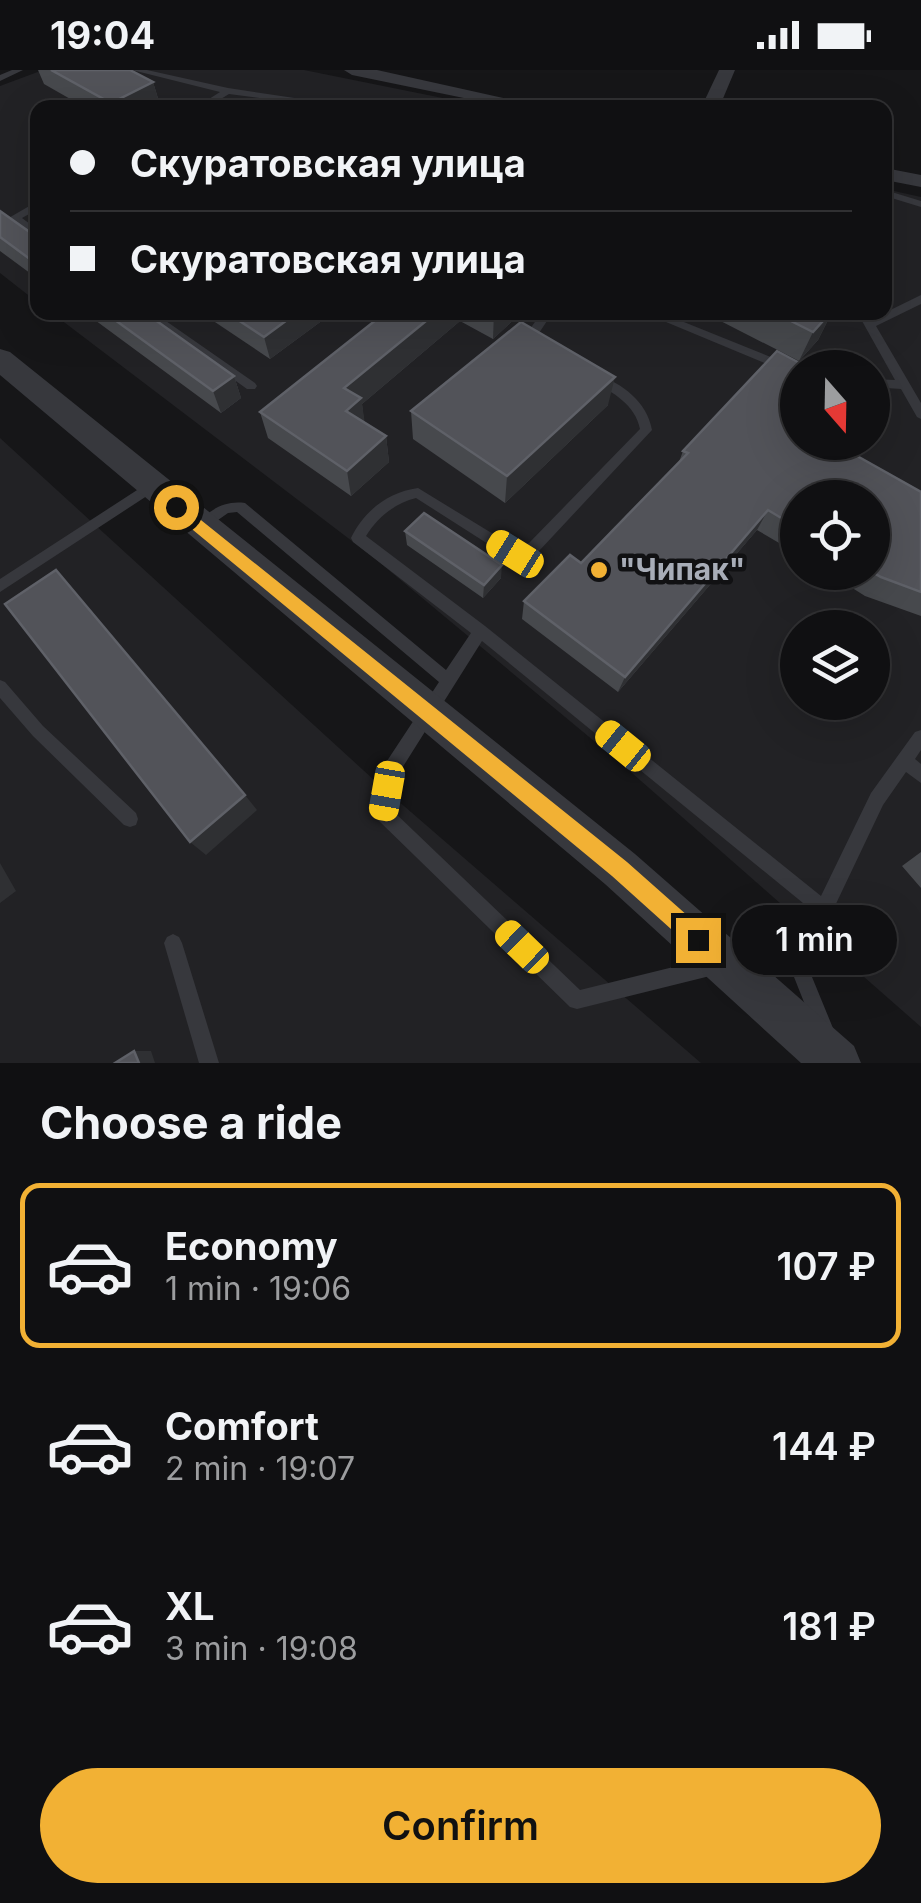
<!DOCTYPE html>
<meta charset="utf-8">
<style>
:root{--surface:#101012;--page:#19191b;--text:#f1f3f6;--muted:#9c9d9f;--line:#303032;--accent:#f2b134}
body{margin:0;font-family:Inter,sans-serif;background:var(--page);color:var(--text);height:100vh;display:flex;flex-direction:column;font-size:38px;white-space:nowrap}
*{box-sizing:border-box;margin:0}
p{font-size:32px;color:var(--muted)}
.icon{flex:none;width:55px;height:55px;fill:none;stroke:currentColor;stroke-width:2;stroke-linecap:round;stroke-linejoin:round}
.map{position:relative;height:993px;overflow:hidden}
.drawer{display:flex;flex-direction:column;background:var(--surface);flex:1}
.drawer>*{flex:none}
.hud{position:absolute;left:30px;top:30px;width:862px;height:220px;border-radius:20px;box-shadow:0 10px 40px #0002,0 0 0 2px var(--line);display:grid;align-content:center;height:220px;padding:0 40px;background:var(--surface)}
.needle{width:65px;rotate:160deg}
.fabs{position:absolute;left:780px;top:280px;display:grid;gap:20px}
.fabs a{display:grid;place-items:center;width:110px;height:110px;border-radius:50%;background:var(--surface);box-shadow:0 10px 40px #0002,0 0 0 2px var(--line);font-size:50px}
.end{position:absolute;width:45px;height:45px;margin:-22px;border:12px solid #f2b134;background:#111;box-shadow:0 0 0 5px #111}
.from{border-radius:50%}
.bubble{position:absolute;height:70px;border-radius:35px;background:var(--surface);box-shadow:0 10px 40px #0002,0 0 0 2px var(--line);font-size:32px;font-weight:600;line-height:70px;text-align:center}
.car{position:absolute;width:30px;height:60px;margin:-30px -15px;border-radius:12px;box-shadow:0 0 8px 2px #0007;background:linear-gradient(#f5c518 24%,#345 0 40%,#f5c518 0 76%,#345 0 86%,#f5c518 0)}
.hud b{display:flex;align-items:center;gap:35px;height:95px;font-size:38px}
.hud b+b{border-top:2px solid var(--line)}
.hud i{width:25px;height:25px;background:var(--text)}
ul{padding:0;list-style:none}
li{display:flex;align-items:center;gap:30px;height:165px;margin:0 20px 15px;padding:0 20px;border:5px solid transparent;border-radius:20px}
li div{flex:1}
li b{display:block;font-size:38px}
li em{font-style:normal;font-weight:600}
li.on{border-color:var(--accent)}
li>.icon{width:90px;height:90px;stroke-width:1.5}
h2{padding:0 40px;font-size:45px;line-height:120px}
.primary-button{display:flex;gap:20px;margin-top:auto;padding:20px 40px}
.primary-button a{flex:1;height:115px;border-radius:60px;background:var(--accent);color:#111;font-size:40px;font-weight:600;line-height:115px;text-align:center}
.status{display:flex;justify-content:space-between;align-items:center;height:70px;padding:0 50px;background:var(--surface);direction:ltr}
.status svg{height:28px;fill:currentColor}
.map>svg:first-child{display:block}
.built{fill:#222225;fill-rule:evenodd}
.lines{fill:none;stroke-linecap:round;stroke-linejoin:round}
.service{fill:#37383d;fill-rule:evenodd}
.minor{fill:#37383d;fill-rule:evenodd}
.tertiary{fill:#37383d;fill-rule:evenodd}
.wall{fill:#47494d}
.shaded-wall{fill:#2f3033}
.building{fill:#525359;stroke:#5f6168;stroke-width:2.5}
.route{fill:#f2b134}
.poi-dot{fill:#f2b134;stroke:#111113;stroke-width:4}
.labels{text-anchor:middle;stroke-width:9;stroke-linejoin:round;paint-order:stroke}
.poi-label{font-size:30px;font-weight:bold;fill:#a8adb8;stroke:#111113;text-anchor:start}
</style>
<div class="status"><b>19:04</b><svg viewBox="0 0 49 12"><path d="M0 12V9h3v3zM5 12V6h3v6zM10 12V3h3v9zM15 12V0h3v12zM26 1h20v11H26zM47 4h2v5h-2z"/></svg></div>
<div class="map">
<svg width="921" height="993" viewBox="0 0 921 993">
<rect width="100%" height="100%" fill="#161618"/>
<path class="built" d="M43,0H304L487,37L38,38L37,232L0,203V16Z
M885,119L921,127V957L624,696L373,487L52,243L885,242ZM798,298H872V372H798ZM798,428H872V502H798ZM798,558H872V632H798Z
M0,368L374,710L701,993H0Z"/>
<g class="lines">
<path class="service" d="M12,0H23L0,11V5Z
M132,0H147L228,18L362,38H334L229,24L206,38H195L220,22Z
M885,120L921,131V137L885,126Z
M38,131V139L22,148L38,160V168L15,153L0,160V153Z
M921,225V234L876,256L921,333V349L917,347L901,319L872,317V309L895,310L857,242H868L872,249Z
M140,242H153L255,313L257,316L255,319H247Z
M542,242H553L537,266L541,273L535,277L531,276L525,266Z
M642,242H659L798,298V307Z
M597,304C622,314 647,331 652,360L539,481L515,490L510,488L416,428C395,433 377,448 366,466L485,556L821,826L871,723L915,662L921,660V680L915,689L921,694V713L906,702L883,735L813,882L812,907L835,963L833,970L826,972L819,970L794,907L795,881L814,842L482,571L399,703L392,740L580,920L714,887L720,890L723,896L720,902L714,905L577,939L570,937L377,749L375,743L385,694L439,612L237,442L228,443L201,462L196,461L194,457C208,441 223,430 245,433L446,600L471,563L353,472L351,468C364,441 388,422 418,418L516,478L529,473L640,359C635,334 613,323 593,311V305Z
M151,411L156,412L157,416L156,420L0,522V509Z
M0,610L5,612L43,656L136,743L138,749L136,755L130,757L124,755L33,666L0,628Z
M173,864L179,867L182,873L219,993H199L164,873L167,867Z"/>
<path class="minor" d="M344,0H377L549,38H512L352,5Z
M719,0H735L719,38H701Z
M885,98L921,105V117L885,110Z"/>
<path class="tertiary" d="M0,279L10,282L635,784L854,976L861,993H801L605,814L0,305Z"/>
</g>
<path class="wall" d="M38,0H130L153,12L160,35L156,38H86L44,14Z
M0,141L38,168V209L0,181Z
M84,242H144L234,306L241,328L221,343Z
M200,242H327V247L270,289Z
M386,242H522L493,269L460,251L362,334L364,352L386,366L389,392L351,426L268,368L260,342Z
M703,242H832L818,270L799,291Z
M608,335L505,433L413,369L411,341Z
M798,372L921,422V546L865,526L827,502H872L798,428V484L757,460L618,622L522,549L524,531L581,493L679,392L683,381Z
M405,461L501,508L483,528L407,475Z
M921,782V818L902,796Z"/>
<path class="shaded-wall" d="M153,12L160,35L156,38H113L111,33Z
M298,242H327V247L270,289L264,267Z
M437,242H460V251L362,334L365,354L346,341L344,318Z
M494,242H522L493,269Z
M832,242L818,270L799,291L813,262Z
M234,306L241,328L221,343L213,321Z
M615,307L608,335L505,433L507,406Z
M386,366L389,392L351,426L347,401Z
M768,440L757,460L618,622L625,607Z
M502,495L501,508L483,528L484,515Z
M245,725L257,740L206,785L190,772Z
M0,793L16,821L0,833Z
M134,981H151L155,993H139Z"/>
<path class="building" d="M51,0H130L153,12L111,33Z
M0,141L38,168V195L0,167Z
M104,242H144L234,306L213,321Z
M226,242H298L264,267Z
M386,242H437L344,318L361,328L346,341L386,366L347,401L260,342Z
M773,242H831L813,262Z
M521,252L615,307L507,406L411,341Z
M777,281L809,298H798V372H832L921,422V522L881,507L872,502V428H798V458L768,440L625,607L524,531L570,485L581,493L688,383L683,381Z
M424,443L502,495L484,515L405,461Z
M56,500L245,725L190,772L5,534Z
M134,981L139,993H115Z"/>
<path class="route" d="M176,430L627,792L706,862L709,870L706,877L698,880L691,877L612,806L170,441V432Z"/>
<circle class="poi-dot" cx="599" cy="500" r="10"/>
<g class="labels">
<g class="poi-label">
<text x="619" y="510">"Чипак"</text>
</g>
</g>
</svg>
<div class="fabs">
<a><svg class="needle" viewBox="-14 -14 28 28"><path d="M0-13l5 13h-10z" fill="#e53935"/><path d="M0 13l5-13h-10z" fill="#9c9d9f"/></svg></a>
<a><svg class="icon" aria-label="locate" viewBox="0 0 24 24"><circle cx="12" cy="12" r="6"/><path d="M12 2v4M12 18v4M2 12h4M18 12h4"/></svg></a>
<a><svg class="icon" aria-label="layers" viewBox="0 0 24 24"><path d="M12 4l9 5-9 5-9-5zM3 14l9 5 9-5"/></svg></a>
</div>
<i class="end from" style="left:176px;top:437px"></i>
<i class="end" style="left:698px;top:870px"></i>
<div class="bubble" style="left:732px;top:835px;width:165px">1 min</div>
<i class="car" style="left:515px;top:484px;rotate:302deg"></i>
<i class="car" style="left:623px;top:676px;rotate:309deg"></i>
<i class="car" style="left:387px;top:721px;rotate:190deg"></i>
<i class="car" style="left:522px;top:877px;rotate:314deg"></i>
<div class="hud">
<b><i class="from"></i>Скуратовская улица</b>
<b><i></i>Скуратовская улица</b>
</div>
</div>
<section class="drawer">
<h2>Choose a ride</h2>
<ul>
<li class="on"><svg class="icon" aria-label="car" viewBox="0 0 24 24"><path d="M5 17H2v-5l4-1 3-4h7l3 4 3 1v5h-3M9 17h6M6 11h13"/><circle cx="7" cy="17" r="2"/><circle cx="17" cy="17" r="2"/></svg><div><b>Economy</b><p>1 min · 19:06</p></div><em>107 ₽</em></li>
<li><svg class="icon" aria-label="car" viewBox="0 0 24 24"><path d="M5 17H2v-5l4-1 3-4h7l3 4 3 1v5h-3M9 17h6M6 11h13"/><circle cx="7" cy="17" r="2"/><circle cx="17" cy="17" r="2"/></svg><div><b>Comfort</b><p>2 min · 19:07</p></div><em>144 ₽</em></li>
<li><svg class="icon" aria-label="car" viewBox="0 0 24 24"><path d="M5 17H2v-5l4-1 3-4h7l3 4 3 1v5h-3M9 17h6M6 11h13"/><circle cx="7" cy="17" r="2"/><circle cx="17" cy="17" r="2"/></svg><div><b>XL</b><p>3 min · 19:08</p></div><em>181 ₽</em></li>
</ul>
<div class="primary-button"><a>Confirm</a></div>
</section>
